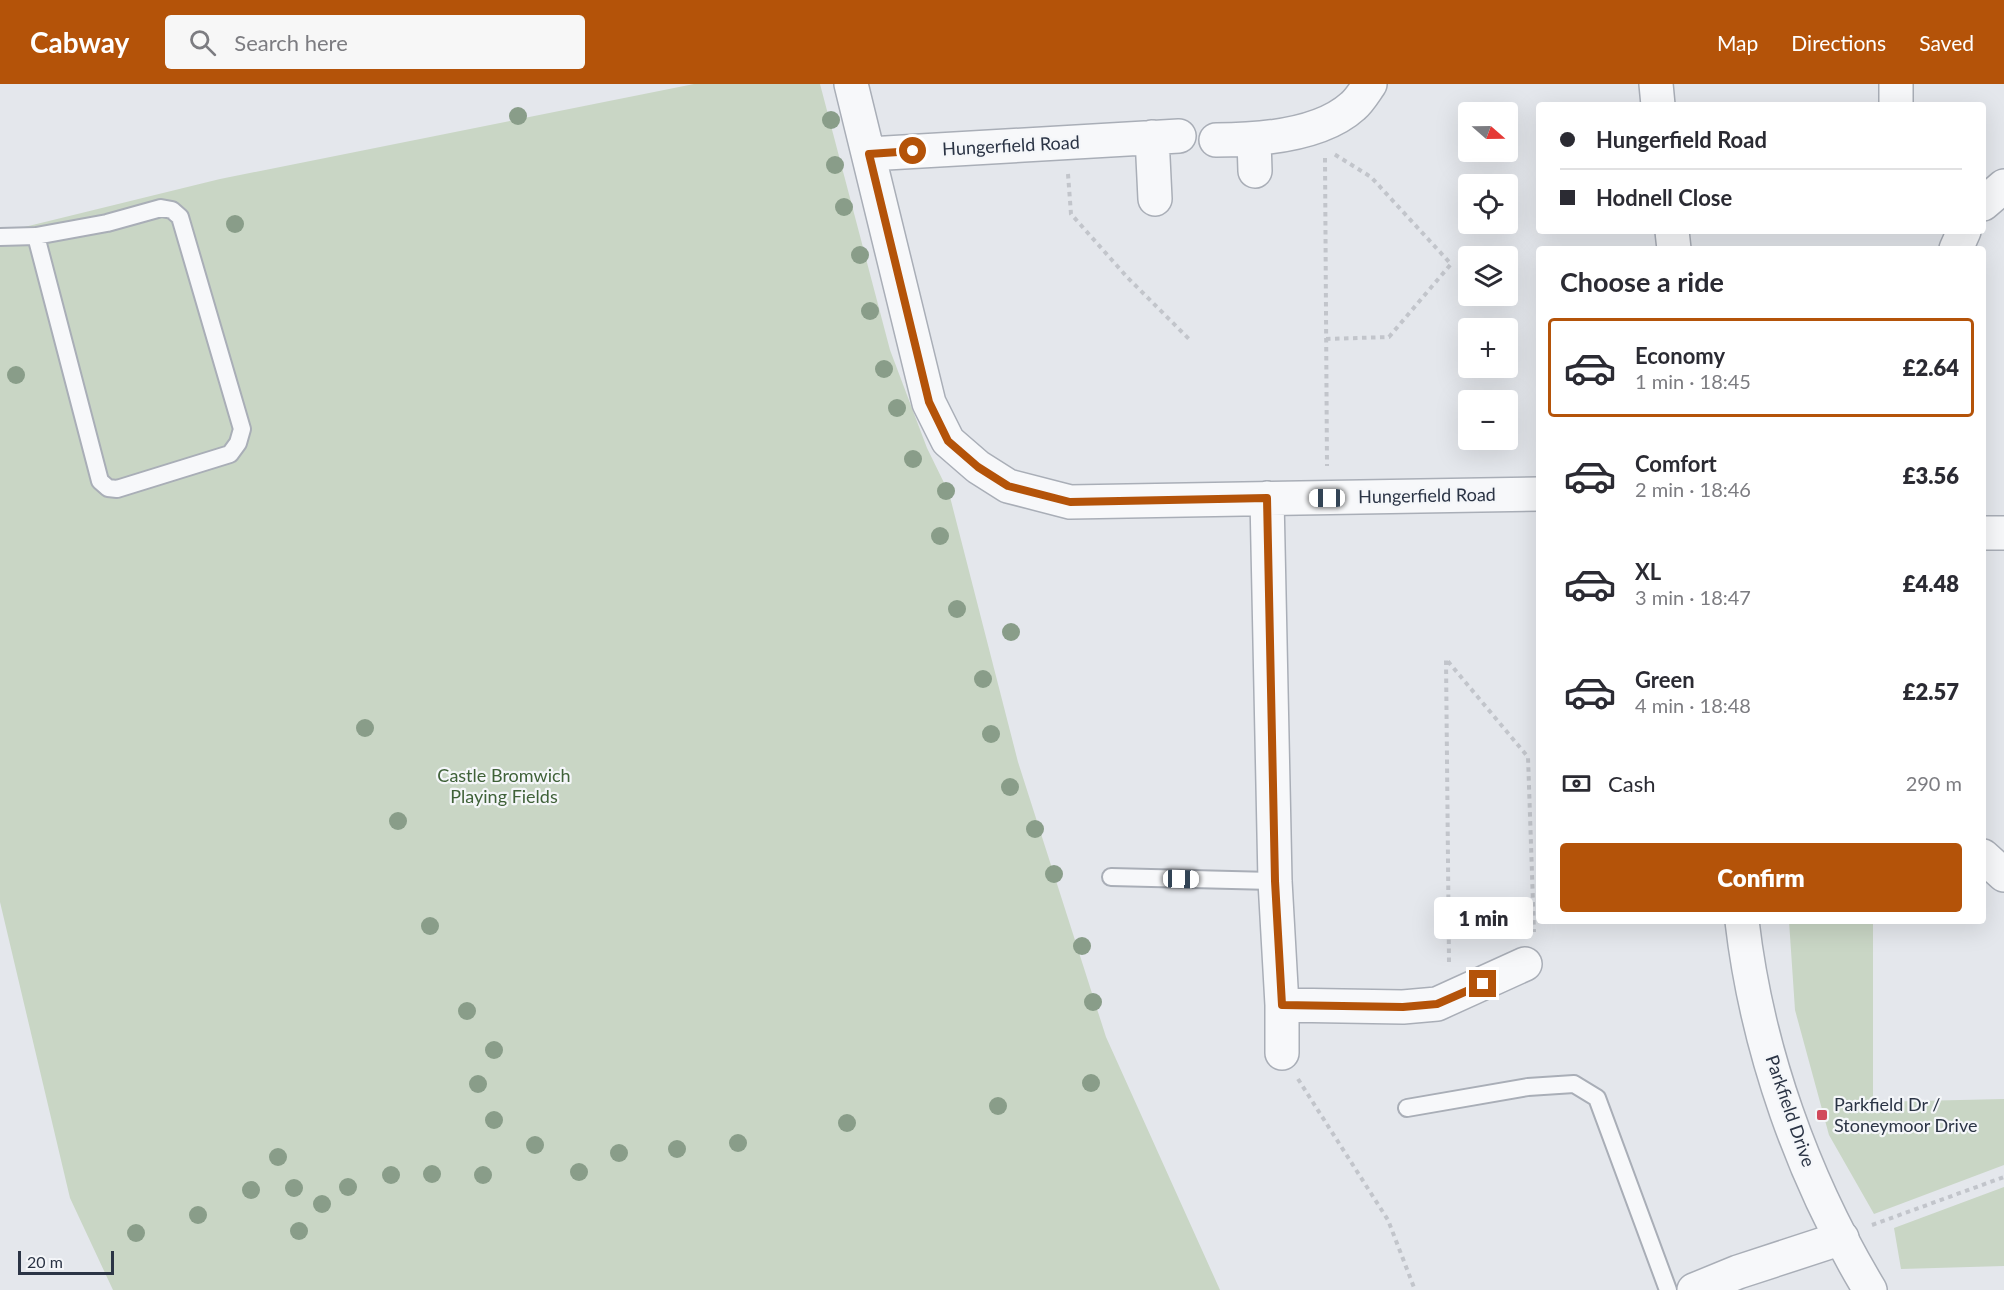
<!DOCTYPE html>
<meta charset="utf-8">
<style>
:root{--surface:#fff;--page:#f7f7f7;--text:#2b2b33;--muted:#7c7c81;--line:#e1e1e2;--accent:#b45309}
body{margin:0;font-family:Lato,sans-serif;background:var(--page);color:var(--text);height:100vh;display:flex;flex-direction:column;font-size:22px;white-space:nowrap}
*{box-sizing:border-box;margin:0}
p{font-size:20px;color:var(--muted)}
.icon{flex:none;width:33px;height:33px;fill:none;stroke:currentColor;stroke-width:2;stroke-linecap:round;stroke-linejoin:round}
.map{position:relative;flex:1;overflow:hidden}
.drawer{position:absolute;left:1536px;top:162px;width:450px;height:678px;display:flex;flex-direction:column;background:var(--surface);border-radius:6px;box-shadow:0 6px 24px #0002}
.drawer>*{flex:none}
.guide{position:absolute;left:1536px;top:18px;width:450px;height:132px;border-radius:6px;box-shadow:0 6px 24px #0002;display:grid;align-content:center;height:132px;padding:0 24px;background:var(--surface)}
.needle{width:39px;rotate:110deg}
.fabs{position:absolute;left:1458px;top:18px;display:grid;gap:12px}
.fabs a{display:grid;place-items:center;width:60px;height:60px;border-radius:6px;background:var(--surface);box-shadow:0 6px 24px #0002;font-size:30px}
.scale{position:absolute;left:18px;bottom:15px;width:96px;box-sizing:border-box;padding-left:6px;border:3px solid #2b3445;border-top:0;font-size:16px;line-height:21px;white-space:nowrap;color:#2b3445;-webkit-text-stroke:4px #f4f6f9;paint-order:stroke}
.end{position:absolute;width:27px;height:27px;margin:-14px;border:8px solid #b45309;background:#fff;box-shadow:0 0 0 3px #fff}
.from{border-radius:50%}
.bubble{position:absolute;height:42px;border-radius:6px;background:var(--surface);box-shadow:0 6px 24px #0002;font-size:20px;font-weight:800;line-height:42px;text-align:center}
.car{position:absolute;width:18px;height:36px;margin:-18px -9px;border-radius:8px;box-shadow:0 0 4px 2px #0007;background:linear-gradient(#fff 24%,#345 0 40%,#fff 0 76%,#345 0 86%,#fff 0)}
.guide b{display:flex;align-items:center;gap:21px;height:57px;font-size:22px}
.guide b+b{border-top:2px solid var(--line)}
.guide i{width:15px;height:15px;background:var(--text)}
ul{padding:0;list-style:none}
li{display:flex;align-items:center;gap:18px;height:99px;margin:0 12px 9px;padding:0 12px;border:3px solid transparent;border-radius:6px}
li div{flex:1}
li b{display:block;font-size:22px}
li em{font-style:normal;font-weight:800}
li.on{border-color:var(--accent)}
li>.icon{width:54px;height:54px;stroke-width:1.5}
h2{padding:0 24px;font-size:27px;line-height:72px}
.pay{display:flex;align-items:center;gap:15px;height:66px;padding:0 24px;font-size:22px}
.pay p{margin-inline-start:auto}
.cta{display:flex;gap:12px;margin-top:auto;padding:12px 24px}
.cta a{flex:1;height:69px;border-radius:6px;background:var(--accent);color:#fff;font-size:24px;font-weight:800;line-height:69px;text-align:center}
header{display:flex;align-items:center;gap:36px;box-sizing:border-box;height:84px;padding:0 30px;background:var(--accent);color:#fff}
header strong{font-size:28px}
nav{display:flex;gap:33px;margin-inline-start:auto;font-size:21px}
.search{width:420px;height:54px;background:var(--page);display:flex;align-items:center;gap:15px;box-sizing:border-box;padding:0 21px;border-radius:6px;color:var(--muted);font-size:22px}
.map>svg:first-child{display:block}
.green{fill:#c9d6c5}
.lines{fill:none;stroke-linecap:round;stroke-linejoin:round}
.service-casing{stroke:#a9aeb7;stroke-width:20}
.minor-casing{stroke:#a9aeb7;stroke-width:36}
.tertiary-casing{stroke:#a9aeb7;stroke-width:36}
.path{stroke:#c2c5cb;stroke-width:4;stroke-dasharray:4.5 4.5;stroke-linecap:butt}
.service{stroke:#f7f8fa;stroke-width:16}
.minor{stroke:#f7f8fa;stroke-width:33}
.tertiary{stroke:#f7f8fa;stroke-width:33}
.tree{fill:#899d89}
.route{stroke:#b45309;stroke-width:8}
.poi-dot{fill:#d1495b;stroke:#f4f6f9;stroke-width:2}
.labels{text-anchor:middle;stroke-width:4.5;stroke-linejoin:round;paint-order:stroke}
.street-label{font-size:18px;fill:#2b3445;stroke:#f4f6f9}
.park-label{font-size:18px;fill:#3f6138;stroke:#f4f6f9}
.poi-label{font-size:18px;fill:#2b3445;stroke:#f4f6f9;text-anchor:start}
</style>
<header>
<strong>Cabway</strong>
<div class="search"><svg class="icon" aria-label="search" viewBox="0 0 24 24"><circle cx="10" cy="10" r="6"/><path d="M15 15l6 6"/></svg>Search here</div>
<nav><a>Map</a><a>Directions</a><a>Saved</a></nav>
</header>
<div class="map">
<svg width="2004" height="1206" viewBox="0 0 2004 1206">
<rect width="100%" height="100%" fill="#e4e7ec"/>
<path class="green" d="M694,0H820L890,266L927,364L949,409L1018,678L1106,953L1220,1206H113L70,1114L0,818V149L220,95Z
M1789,837H1873V1018L2004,1015V1081L1874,1130L1829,1051L1795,926Z
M2004,1103V1182L1901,1185L1894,1144Z"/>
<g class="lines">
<g class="service-casing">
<path id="service" d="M0,153L36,152L107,139L161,124L172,126L180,133L242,345L238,359L230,370L117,405L108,404L100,397L36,152
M1111,793L1275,797
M1407,1024L1528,1003L1574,1000L1597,1014L1668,1206"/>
</g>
<g class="minor-casing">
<path id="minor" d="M851,0L929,319L948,357L978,383L1008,402L1070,418L1539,410
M1896,21V0
M1152,53L1155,115
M1216,56C1258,56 1320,52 1353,22C1360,16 1365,7 1370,0
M1254,56L1255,87
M869,70L1179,52
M1983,120L2004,102
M1956,165L1964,147
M1267,414L1275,797L1282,921L1403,923L1437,920L1525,880
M1983,449H2004
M1983,772L2004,791
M1282,921V969
M1694,1206L1738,1188L1842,1154"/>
</g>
<g class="tertiary-casing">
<path id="tertiary" d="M1656,0L1658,21
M1672,147L1674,165
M1742,837C1757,966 1803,1095 1870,1206"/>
</g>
<path class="path" d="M1325,74L1327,382
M1068,90L1071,130L1127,193L1189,255
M1326,255L1389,253L1451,180L1371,93L1334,70
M1449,878L1446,575L1528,673L1534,848
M1298,995L1388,1136L1415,1206
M1872,1141L2004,1093"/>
<use href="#service" class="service"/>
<use href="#minor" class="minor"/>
<use href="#tertiary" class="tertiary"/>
</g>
<g class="tree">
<circle cx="518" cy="32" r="9"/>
<circle cx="831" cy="36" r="9"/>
<circle cx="835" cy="81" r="9"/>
<circle cx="844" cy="123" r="9"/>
<circle cx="235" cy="140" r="9"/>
<circle cx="860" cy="171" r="9"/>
<circle cx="870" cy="227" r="9"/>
<circle cx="884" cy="285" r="9"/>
<circle cx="16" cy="291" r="9"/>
<circle cx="897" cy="324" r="9"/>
<circle cx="913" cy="375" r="9"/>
<circle cx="946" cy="407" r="9"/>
<circle cx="940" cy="452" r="9"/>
<circle cx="957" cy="525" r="9"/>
<circle cx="1011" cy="548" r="9"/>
<circle cx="983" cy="595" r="9"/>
<circle cx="365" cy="644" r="9"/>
<circle cx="991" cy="650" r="9"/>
<circle cx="1010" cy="703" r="9"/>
<circle cx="398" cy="737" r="9"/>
<circle cx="1035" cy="745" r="9"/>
<circle cx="1054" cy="790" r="9"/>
<circle cx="430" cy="842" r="9"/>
<circle cx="1082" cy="862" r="9"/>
<circle cx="1093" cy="918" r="9"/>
<circle cx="467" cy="927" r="9"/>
<circle cx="494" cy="966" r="9"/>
<circle cx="1091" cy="999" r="9"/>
<circle cx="478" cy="1000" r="9"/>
<circle cx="998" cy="1022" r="9"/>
<circle cx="494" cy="1036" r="9"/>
<circle cx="847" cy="1039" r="9"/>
<circle cx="738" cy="1059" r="9"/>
<circle cx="535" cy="1061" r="9"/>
<circle cx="677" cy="1065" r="9"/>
<circle cx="619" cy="1069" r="9"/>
<circle cx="278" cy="1073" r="9"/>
<circle cx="579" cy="1088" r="9"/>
<circle cx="432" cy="1090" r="9"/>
<circle cx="391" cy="1091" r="9"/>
<circle cx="483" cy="1091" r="9"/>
<circle cx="348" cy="1103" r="9"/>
<circle cx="294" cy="1104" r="9"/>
<circle cx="251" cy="1106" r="9"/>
<circle cx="322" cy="1120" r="9"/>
<circle cx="198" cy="1131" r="9"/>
<circle cx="299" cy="1147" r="9"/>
<circle cx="136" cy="1149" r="9"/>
</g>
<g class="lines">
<path class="route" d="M913,67L869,70L929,318L948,357L978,383L1008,402L1070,418L1267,414L1275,797L1282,921L1403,923L1437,920L1483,900"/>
</g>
<rect class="poi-dot" x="1816" y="1025" width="12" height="12" rx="3"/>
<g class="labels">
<g class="street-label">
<text transform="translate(1011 62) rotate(-3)" y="6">Hungerfield Road</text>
<text transform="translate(1427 412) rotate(-1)" y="6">Hungerfield Road</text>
<text transform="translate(1790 1027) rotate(71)" y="6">Parkfield Drive</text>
</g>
<g class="park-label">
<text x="504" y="698">Castle Bromwich<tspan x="504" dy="21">Playing Fields</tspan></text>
</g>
<g class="poi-label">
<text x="1834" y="1027">Parkfield Dr /<tspan x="1834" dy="21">Stoneymoor Drive</tspan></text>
</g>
</g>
</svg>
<div class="fabs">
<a><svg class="needle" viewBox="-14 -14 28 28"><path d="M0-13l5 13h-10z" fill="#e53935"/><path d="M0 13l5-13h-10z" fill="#7c7c81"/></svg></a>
<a><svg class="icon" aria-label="locate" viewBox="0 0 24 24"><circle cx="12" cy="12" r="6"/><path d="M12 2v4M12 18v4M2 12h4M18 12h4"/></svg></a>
<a><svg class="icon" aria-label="layers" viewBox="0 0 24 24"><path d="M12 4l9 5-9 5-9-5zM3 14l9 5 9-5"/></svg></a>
<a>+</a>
<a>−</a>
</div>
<div class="scale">20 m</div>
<i class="end from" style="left:913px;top:67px"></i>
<i class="end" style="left:1483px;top:900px"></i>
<div class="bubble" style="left:1434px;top:813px;width:99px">1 min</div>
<i class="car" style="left:1327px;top:414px;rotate:270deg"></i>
<i class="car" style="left:1181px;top:795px;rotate:91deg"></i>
<div class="guide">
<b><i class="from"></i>Hungerfield Road</b>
<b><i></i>Hodnell Close</b>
</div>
<section class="drawer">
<h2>Choose a ride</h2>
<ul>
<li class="on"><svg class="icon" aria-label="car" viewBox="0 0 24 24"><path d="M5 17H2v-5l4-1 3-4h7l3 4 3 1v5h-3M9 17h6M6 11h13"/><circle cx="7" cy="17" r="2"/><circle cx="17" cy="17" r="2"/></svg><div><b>Economy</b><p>1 min · 18:45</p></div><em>£2.64</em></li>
<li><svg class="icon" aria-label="car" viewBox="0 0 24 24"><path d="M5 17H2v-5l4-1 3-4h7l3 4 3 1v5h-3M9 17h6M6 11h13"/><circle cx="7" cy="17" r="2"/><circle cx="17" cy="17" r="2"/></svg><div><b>Comfort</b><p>2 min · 18:46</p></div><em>£3.56</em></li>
<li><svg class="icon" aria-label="car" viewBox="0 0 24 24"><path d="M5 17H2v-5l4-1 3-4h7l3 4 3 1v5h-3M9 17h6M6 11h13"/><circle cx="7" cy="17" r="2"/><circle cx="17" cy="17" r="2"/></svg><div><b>XL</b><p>3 min · 18:47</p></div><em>£4.48</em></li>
<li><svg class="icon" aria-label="car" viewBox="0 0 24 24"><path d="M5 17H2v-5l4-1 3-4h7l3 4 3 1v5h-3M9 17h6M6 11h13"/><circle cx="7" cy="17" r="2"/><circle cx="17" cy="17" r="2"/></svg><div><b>Green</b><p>4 min · 18:48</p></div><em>£2.57</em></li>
</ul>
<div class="pay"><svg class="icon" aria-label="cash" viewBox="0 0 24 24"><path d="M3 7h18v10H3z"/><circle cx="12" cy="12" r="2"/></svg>Cash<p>290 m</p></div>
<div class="cta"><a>Confirm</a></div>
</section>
</div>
